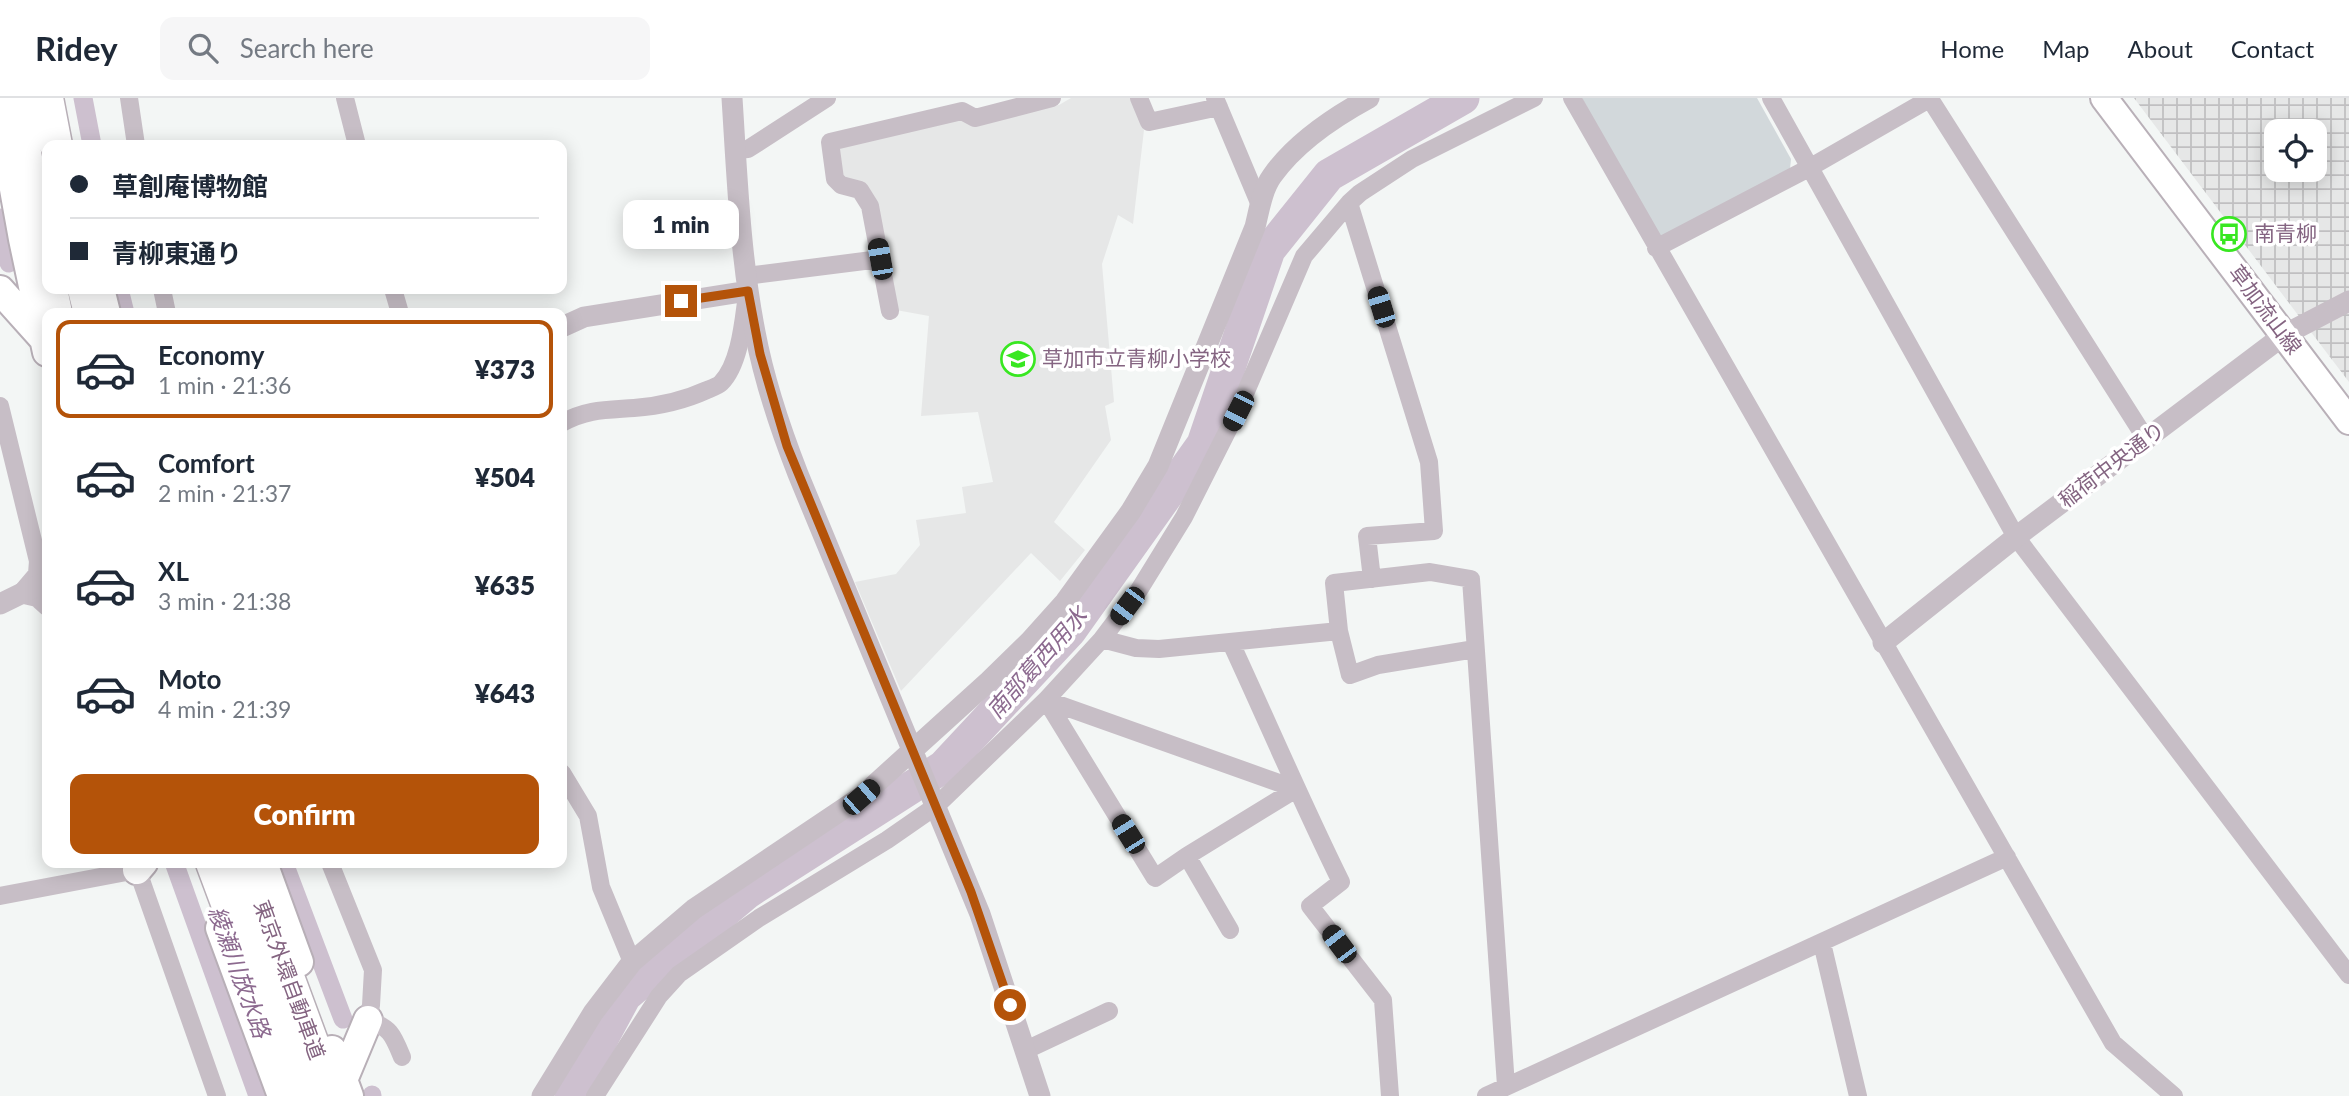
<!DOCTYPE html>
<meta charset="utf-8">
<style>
:root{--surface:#fff;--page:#f6f6f7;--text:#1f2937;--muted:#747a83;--line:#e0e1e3;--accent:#b45309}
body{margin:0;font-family:Lato,"Noto Sans JP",sans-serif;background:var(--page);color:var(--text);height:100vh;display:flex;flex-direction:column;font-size:26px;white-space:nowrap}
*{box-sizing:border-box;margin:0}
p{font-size:23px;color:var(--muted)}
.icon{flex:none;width:38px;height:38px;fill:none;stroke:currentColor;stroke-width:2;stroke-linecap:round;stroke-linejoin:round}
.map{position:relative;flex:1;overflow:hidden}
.sheet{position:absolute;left:42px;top:210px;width:525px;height:560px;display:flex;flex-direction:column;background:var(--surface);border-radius:14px;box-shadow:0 4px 18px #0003}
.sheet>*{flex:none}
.banner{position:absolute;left:42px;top:42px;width:525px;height:154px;border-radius:14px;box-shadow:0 4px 18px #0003;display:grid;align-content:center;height:154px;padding:0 28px;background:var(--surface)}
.fabs{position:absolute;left:2264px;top:21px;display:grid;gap:14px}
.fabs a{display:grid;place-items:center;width:63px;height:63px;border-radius:14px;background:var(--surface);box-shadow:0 4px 18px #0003;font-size:35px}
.end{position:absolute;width:32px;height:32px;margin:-16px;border:9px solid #b45309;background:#fff;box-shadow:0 0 0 4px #fff}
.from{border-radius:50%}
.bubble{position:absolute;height:49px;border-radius:14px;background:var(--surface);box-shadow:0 4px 18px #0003;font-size:23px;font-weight:800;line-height:49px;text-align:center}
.car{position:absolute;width:21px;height:42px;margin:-21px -10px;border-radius:9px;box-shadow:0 0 5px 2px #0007;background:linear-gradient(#222 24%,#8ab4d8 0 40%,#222 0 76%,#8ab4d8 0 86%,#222 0)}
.banner b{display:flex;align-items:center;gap:24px;height:66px;font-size:26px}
.banner b+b{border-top:2px solid var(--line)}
.banner i{width:18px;height:18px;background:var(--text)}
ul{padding:12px 0 0;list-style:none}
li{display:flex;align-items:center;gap:21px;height:98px;margin:0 14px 10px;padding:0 14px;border:4px solid transparent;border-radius:14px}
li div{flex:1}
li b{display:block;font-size:26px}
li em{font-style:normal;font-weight:800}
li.active{border-color:var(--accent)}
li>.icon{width:63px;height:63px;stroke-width:1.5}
.action{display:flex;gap:14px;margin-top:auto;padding:14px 28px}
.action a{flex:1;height:80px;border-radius:14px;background:var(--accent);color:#fff;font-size:28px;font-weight:800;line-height:80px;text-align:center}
header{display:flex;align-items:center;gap:42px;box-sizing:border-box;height:98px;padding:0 35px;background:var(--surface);border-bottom:2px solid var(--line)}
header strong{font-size:33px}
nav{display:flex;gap:38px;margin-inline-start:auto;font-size:24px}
.search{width:490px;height:63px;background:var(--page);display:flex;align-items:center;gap:18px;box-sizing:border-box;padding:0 24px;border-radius:14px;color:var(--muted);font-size:26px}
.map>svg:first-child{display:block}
.built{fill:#e6e7e7}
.industrial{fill:url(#industrial-grid);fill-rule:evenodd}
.park{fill:#d2d8db}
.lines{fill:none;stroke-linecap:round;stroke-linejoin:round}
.canal{stroke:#cdc0cf;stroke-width:19}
.river{stroke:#cdc0cf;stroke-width:33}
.primary-casing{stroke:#b9b0b8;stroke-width:30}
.trunk-casing{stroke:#b8afb7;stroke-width:32}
.motorway-casing{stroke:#b8afb7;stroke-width:35}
.minor{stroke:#c7bec6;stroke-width:18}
.tertiary{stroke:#c7bec6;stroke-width:21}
.primary{stroke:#fff;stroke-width:26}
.trunk{stroke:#fff;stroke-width:28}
.motorway{stroke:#fff;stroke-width:32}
.route{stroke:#b45309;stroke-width:9}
.labels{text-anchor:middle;stroke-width:7;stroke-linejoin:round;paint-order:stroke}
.poi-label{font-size:21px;fill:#846481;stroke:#fff;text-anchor:start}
.street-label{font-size:21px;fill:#846481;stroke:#fff}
.water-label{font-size:23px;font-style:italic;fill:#8c6a8f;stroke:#fff}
</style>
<header>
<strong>Ridey</strong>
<div class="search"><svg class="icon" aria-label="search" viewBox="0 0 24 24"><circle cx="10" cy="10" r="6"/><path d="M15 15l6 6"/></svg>Search here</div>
<nav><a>Home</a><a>Map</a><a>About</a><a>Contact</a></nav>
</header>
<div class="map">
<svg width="2349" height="998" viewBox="0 0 2349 998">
<defs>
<pattern id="industrial-grid" width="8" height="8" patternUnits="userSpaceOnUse" patternTransform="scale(1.75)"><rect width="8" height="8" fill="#e6e7e7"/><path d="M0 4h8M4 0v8" fill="none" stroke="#c0bfc1"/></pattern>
</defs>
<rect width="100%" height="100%" fill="#f3f6f5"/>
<path class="built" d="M1071,0H1132L1144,32L1133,126L1118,117L1102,166L1114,304L1105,308L1111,342L1054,424L1085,452L1060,483L1031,455L901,593L855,484L896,476L920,447L916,422L966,415L962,389L993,384L978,314L921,318L929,218L896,212L877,111L841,79L836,48L960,20L975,27L1059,7Z"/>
<path class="industrial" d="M2134,0H2349V284L2298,217ZM2277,33H2315V72H2277Z"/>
<path class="park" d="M1582,0H1757L1791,61L1790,71L1658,143Z"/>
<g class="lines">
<path class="canal" d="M83,0L92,47
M0,120L9,165
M119,191L125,215
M284,765L343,921
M175,767L258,998
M372,997V998"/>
<path class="river" d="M571,998L625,898L748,794L943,669L1070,533L1203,346L1269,152L1329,77L1463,0"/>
<g class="primary-casing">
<path id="primary" d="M2104,0L2349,323"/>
</g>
<g class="trunk-casing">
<path id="trunk" d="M0,13L23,141L47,254
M100,191L106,215
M0,192L43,240
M263,765L299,864
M137,772L143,765
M220,830L282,998
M332,952L349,998
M343,982L368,922"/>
</g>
<g class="motorway-casing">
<path id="motorway" d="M15,0L47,175
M47,0L56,47
M51,191L56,215
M84,191L90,215
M212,765L299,998
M246,765L332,998"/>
</g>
<path class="minor" d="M129,0L136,47
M345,0L357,47
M1139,0L1149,24L1219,9
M1215,0L1260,107
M1572,0L2113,945L2174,998
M1771,0L2016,439L2349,877
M1930,1L2146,341
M735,52L748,51L827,0
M1349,105L1429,364L1434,433L1367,438L1372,481
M1656,150L1809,70L1931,0
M880,161L890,213
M746,178L880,161L870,108L860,92L841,87L835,81L830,44L962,13L975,20L1052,0
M162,191L167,215
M393,191L400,215
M0,308L38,463L37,476L20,496L37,500L47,509
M562,325C587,311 607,312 634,310C661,308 683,303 707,292C712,290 718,288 721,285C739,267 743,227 746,204
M1102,541L1136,550L1159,551L1339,533
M1231,545C1268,625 1302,705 1341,784L1310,808L1383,902L1390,998
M1475,551L1378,567L1350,577L1339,533L1334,485L1430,474L1471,481L1506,988
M1046,602L1296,691L1187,758L1155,780Z
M562,675L588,718L601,789L632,864
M1187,758L1230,832
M135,765L217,998
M330,765L373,872L371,907L368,922C391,930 393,937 402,959
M0,798L137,772
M1822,845L1858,998
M1026,952L1109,913
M595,998L659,898L679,876L759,820L887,742L936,708L1046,602L1102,541L1139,492L1184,419L1238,312L1304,158L1349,105L1360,95L1412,61L1534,0
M1486,998L2007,759"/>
<path class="tertiary" d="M732,0C737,77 740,157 755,234C764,282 780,330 798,376L980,816L1040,998
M562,229L584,219L748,193
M0,506L47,483
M1883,545L2016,439L2284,237L2349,203
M542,998L593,915L632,864L694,811L861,699L989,583L1030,543L1065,504L1131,413L1158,368L1255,129C1259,113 1262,92 1272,78C1296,44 1334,19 1369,0"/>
<use href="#primary" class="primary"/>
<use href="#trunk" class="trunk"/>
<use href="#motorway" class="motorway"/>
</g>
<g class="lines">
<path class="route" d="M681,203L748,193L760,256L787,348L971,794L1010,907"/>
</g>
<defs>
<g id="bus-ring" transform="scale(1.75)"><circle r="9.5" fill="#fff" stroke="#38e721" stroke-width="1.5"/><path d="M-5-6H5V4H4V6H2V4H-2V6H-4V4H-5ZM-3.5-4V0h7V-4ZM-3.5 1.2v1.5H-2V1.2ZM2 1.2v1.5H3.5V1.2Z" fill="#38e721"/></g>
<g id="school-ring" transform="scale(1.75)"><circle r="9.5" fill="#fff" stroke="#38e721" stroke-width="1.5"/><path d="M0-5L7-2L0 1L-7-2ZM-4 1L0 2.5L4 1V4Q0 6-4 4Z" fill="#38e721"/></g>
</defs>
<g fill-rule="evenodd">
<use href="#bus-ring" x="2229" y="136"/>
<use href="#school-ring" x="1018" y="261"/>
</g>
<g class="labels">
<g class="poi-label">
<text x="2254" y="143">南青柳</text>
<text x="1042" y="268">草加市立青柳小学校</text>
</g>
<g class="street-label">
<text transform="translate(2265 212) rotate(53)" y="7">草加流山線</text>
<text transform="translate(2112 367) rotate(-37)" y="7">稲荷中央通り</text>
<text transform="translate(289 882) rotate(70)" y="7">東京外環自動車道</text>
</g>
<g class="water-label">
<text transform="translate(1037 565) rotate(-49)" y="8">南部葛西用水</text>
<text transform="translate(239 874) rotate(70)" y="8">綾瀬川放水路</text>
</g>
</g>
</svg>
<div class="fabs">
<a><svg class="icon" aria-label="locate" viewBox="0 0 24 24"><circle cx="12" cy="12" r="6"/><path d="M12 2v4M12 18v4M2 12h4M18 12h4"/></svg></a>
</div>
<i class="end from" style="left:1010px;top:907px"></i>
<i class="end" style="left:681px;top:203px"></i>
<div class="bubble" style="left:623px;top:102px;width:116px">1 min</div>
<i class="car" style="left:880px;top:161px;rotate:350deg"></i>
<i class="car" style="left:1381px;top:209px;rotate:343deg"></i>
<i class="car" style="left:1238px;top:313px;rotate:207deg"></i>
<i class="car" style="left:1127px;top:508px;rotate:217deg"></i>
<i class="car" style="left:861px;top:699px;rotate:49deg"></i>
<i class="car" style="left:1128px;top:736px;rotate:328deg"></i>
<i class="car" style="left:1339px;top:846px;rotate:323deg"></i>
<div class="banner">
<b><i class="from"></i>草創庵博物館</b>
<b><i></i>青柳東通り</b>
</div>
<section class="sheet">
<ul>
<li class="active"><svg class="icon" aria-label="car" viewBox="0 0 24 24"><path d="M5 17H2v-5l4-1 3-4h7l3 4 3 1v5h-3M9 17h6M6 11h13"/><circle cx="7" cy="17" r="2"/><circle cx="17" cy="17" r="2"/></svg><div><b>Economy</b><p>1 min · 21:36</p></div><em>¥373</em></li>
<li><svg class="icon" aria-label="car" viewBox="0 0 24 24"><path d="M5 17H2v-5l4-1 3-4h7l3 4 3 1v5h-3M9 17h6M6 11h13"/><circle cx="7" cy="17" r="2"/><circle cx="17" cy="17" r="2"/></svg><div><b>Comfort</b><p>2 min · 21:37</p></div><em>¥504</em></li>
<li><svg class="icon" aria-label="car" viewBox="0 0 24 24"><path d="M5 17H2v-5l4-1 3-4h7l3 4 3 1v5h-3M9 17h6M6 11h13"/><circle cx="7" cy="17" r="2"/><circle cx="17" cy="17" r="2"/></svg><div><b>XL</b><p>3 min · 21:38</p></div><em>¥635</em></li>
<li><svg class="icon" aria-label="car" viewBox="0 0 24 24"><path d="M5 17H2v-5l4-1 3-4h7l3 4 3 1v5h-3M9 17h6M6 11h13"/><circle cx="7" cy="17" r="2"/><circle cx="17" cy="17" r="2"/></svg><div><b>Moto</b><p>4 min · 21:39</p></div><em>¥643</em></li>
</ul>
<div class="action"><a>Confirm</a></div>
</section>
</div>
